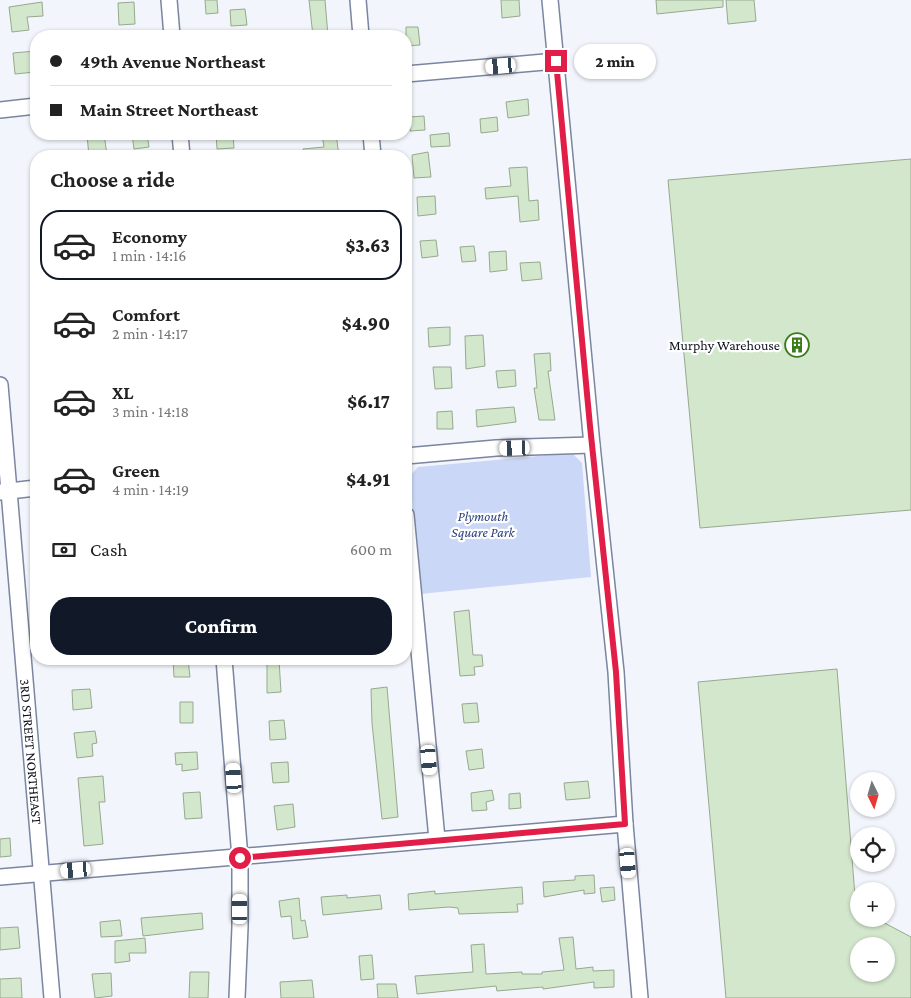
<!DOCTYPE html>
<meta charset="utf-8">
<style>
:root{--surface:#fff;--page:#f6f6f6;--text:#222;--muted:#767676;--line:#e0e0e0;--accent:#111827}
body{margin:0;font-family:"Crimson Pro",serif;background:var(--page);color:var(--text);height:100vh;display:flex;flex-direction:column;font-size:19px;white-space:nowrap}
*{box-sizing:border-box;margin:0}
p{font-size:16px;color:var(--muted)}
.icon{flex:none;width:28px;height:28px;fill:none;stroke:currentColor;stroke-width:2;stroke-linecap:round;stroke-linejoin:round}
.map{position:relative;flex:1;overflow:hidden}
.side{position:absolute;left:30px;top:150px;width:382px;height:515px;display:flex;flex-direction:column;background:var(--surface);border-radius:20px;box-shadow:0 1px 4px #0004}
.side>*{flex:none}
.hud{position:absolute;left:30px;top:30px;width:382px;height:110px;border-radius:20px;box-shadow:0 1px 4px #0004;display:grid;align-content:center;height:110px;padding:0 20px;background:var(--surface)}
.needle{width:32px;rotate:175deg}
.tools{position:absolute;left:850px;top:772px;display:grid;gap:10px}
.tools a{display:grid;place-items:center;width:45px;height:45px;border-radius:50%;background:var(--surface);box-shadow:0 1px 4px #0004;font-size:25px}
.end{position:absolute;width:22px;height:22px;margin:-11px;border:6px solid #e11d48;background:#fff;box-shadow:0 0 0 2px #fff}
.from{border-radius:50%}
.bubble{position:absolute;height:35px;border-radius:18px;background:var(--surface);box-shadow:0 1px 4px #0004;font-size:16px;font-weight:800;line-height:35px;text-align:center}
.car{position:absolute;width:15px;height:30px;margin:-15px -8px;border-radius:6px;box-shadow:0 0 4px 1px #0007;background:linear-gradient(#fff 24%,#345 0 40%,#fff 0 76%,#345 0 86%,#fff 0)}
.hud b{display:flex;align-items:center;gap:18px;height:48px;font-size:19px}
.hud b+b{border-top:1px solid var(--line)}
.hud i{width:12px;height:12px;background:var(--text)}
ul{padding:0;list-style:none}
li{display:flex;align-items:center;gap:15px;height:70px;margin:0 10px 8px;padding:0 10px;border:2px solid transparent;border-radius:20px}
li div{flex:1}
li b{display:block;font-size:19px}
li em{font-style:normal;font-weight:800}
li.selected{border-color:var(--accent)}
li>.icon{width:45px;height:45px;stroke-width:1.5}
h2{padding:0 20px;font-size:22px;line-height:60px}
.pay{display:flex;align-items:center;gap:12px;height:55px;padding:0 20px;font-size:19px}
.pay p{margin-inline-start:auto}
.button{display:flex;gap:10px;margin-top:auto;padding:10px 20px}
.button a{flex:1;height:58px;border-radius:20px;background:var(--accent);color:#fff;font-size:20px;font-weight:800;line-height:58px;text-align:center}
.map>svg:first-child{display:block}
.green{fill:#cad7f6}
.building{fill:#d3e7cc;stroke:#96a98f;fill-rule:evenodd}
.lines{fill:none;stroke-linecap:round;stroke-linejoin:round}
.minor-casing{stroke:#7a85a0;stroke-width:18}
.minor{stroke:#fff;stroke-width:15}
.route{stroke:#e11d48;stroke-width:6}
.labels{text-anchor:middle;stroke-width:4.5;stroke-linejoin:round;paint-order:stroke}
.poi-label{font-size:14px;fill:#0d111b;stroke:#fff;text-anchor:end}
.park-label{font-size:14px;font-style:italic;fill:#2c407c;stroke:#fff}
.street-label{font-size:14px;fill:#0d111b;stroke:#fff}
</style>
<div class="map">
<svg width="911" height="998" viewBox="0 0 911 998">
<rect width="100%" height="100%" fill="#f2f5fb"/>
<path class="green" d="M572,453L582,463L591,577L420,594L410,476L418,467Z"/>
<path class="building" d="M205,0H217L218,13L206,14Z
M309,0H325L328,36H313Z
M501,0H519L520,16L502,18Z
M656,0H723V7L657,14Z
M726,0H754L756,21L728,24Z
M42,2L43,16L27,17L29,30L12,32L9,7Z
M134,2L135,24L119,25L118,3Z
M245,9L247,25L231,26L230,10Z
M406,27H418L420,45L406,46Z
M36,51V61H34L35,72L15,74L13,53Z
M528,99L529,115L508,118L506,102Z
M424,116L425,130L410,131L409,117Z
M497,117L498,131L481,133L480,119Z
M449,133L450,146L431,147L430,135Z
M104,134L107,155L89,156L87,135Z
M132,134H147L149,147L134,149Z
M216,134H233L234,148L217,149Z
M322,134H336L339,156H304L303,149L324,147Z
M428,152L431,177L414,178L412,155Z
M911,159V510L700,528L668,180Z
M527,167L529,201L538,200L539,220L520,222L518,196L486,199L485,188L511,186L509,168Z
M435,196L436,214L418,216L417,197Z
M436,240L438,256L422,258L420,241Z
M474,246L476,261L462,262L460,247Z
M506,251L507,270L490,272L489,252Z
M540,262L542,279L522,281L520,263Z
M450,327V345L429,347L428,328Z
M483,335L485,366L466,369L465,336Z
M550,353L551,371H548L555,420H539L534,388H537L534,354Z
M433,367H451L452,388L435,389Z
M515,370L516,386L498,388L496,371Z
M514,407L516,422L477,427L476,410Z
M452,411L453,429H437V412Z
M469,610L473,655H482L483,666L474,667L475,675L460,676L454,612Z
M173,659H188L190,677H174Z
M267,660H279L281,692L267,693Z
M837,669L855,896H859V919H877L911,937V998H726L698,682ZM859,946H886V974H859Z
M387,687L398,817L382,819L372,723L371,689Z
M90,689L92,708L73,710L72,690Z
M180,702H193V723H180Z
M477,703L479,722L464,723L462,704Z
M284,720L286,739L270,740L269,721Z
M95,731L97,743L92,744L93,756L77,758L74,733Z
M482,749L484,768L469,770L466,751Z
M197,752L198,769L182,771V764L176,765L175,753Z
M288,762L289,782L273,783L271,763Z
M103,776L105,802H99L103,844L84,846L78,778Z
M588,781L590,798L566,800L564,783Z
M492,790L494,800L486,802L487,810L472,811L471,793Z
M200,792L202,818L185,819L183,793Z
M520,793L521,808L509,809V794Z
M293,804L295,827L277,830L274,806Z
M10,838L11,856L0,857V839Z
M594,875L595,893L584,894V890L544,897L543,882L575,880V876Z
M522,887L523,904H517L518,912L459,914L458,908L449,907L409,910L408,894L435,891V894Z
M614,887L615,900L602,902L600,888Z
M347,895V898L380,895L382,909L323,915L321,897Z
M299,898L301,921L305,920L308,937L293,939L291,916L281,917L279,901Z
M202,913L203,929L143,936L141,918Z
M120,920L122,936L101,937L100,922Z
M18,927L20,948L0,950V928Z
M573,937L576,969L593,967V971L614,970V987L594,988V982L543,989V987L497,991L496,986L417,994L415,976L473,972L471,945L484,944L486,974L522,972V974H542V972L564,970L559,938Z
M145,938L146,953H129L130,961L115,963V941Z
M372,955L374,979L361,980L359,956Z
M190,972H209L208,998H189Z
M111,973L112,996L95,998L92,974Z
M21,978L22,998H0V979Z
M312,980L314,998H281L280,982Z
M377,984H396L398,998H378Z"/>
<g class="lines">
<g class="minor-casing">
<g id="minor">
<path d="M169,0L172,36"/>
<path d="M358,0L361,36"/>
<path d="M550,0L592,445L616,672L625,824L640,998"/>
<path d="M406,74L556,61"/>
<path d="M0,110L36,106"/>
<path d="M180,134L182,156"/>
<path d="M371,134L373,156"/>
<path id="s1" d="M0,385L52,998"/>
<path d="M406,456L496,448L592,445"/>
<path d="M0,492L36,488"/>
<path d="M406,515L437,839"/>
<path d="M224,659L240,858V927L237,998"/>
<path d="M0,877L625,824"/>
</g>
</g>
<use href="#minor" class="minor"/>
</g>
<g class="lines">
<path class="route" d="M240,858L625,824L616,672L590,426L556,61"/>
</g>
<defs>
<g id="building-ring" transform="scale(1.25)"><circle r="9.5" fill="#fff" stroke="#3a7b1a" stroke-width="1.5"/><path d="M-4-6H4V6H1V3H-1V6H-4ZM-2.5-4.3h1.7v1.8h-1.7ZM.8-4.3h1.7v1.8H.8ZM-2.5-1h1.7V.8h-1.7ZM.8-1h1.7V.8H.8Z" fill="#3a7b1a"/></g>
</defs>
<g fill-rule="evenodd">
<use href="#building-ring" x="797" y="345"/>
</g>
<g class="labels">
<g class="poi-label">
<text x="780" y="350">Murphy Warehouse</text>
</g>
<g class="park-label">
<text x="483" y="521">Plymouth<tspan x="483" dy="16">Square Park</tspan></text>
</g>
<g class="street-label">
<text dy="5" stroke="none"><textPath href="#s1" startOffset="368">3RD STREET NORTHEAST</textPath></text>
</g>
</g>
</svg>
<div class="tools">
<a><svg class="needle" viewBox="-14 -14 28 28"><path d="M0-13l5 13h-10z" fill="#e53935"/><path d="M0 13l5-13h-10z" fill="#767676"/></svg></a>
<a><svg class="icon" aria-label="locate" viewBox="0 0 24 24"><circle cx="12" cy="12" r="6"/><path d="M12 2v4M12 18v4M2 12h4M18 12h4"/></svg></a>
<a>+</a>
<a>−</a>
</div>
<i class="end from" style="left:240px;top:858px"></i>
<i class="end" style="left:556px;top:61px"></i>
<div class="bubble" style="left:574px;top:44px;width:82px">2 min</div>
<i class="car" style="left:501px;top:66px;rotate:265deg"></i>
<i class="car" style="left:515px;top:448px;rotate:268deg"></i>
<i class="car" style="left:429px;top:760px;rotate:175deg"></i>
<i class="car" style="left:234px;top:778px;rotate:356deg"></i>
<i class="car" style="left:628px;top:863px;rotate:175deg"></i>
<i class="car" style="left:76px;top:870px;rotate:265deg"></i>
<i class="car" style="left:240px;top:909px;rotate:0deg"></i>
<div class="hud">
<b><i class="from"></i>49th Avenue Northeast</b>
<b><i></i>Main Street Northeast</b>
</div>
<section class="side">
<h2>Choose a ride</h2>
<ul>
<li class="selected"><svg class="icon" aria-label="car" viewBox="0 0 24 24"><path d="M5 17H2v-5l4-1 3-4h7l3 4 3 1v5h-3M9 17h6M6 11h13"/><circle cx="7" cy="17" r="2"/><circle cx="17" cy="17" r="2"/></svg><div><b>Economy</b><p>1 min · 14:16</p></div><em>$3.63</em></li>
<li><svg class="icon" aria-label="car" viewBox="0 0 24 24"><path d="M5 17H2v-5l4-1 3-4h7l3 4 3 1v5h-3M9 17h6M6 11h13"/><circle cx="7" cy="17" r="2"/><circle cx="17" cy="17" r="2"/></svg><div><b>Comfort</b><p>2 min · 14:17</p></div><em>$4.90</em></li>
<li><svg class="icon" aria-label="car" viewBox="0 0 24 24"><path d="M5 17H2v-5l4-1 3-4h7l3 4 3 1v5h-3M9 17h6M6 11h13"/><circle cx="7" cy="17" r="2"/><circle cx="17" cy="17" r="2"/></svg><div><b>XL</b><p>3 min · 14:18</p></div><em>$6.17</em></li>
<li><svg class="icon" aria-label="car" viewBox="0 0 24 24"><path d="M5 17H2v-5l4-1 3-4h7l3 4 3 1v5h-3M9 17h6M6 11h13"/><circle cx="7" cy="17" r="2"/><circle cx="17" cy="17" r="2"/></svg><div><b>Green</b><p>4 min · 14:19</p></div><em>$4.91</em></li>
</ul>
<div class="pay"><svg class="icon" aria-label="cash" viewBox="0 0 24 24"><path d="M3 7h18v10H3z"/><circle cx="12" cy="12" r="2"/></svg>Cash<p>600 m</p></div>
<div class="button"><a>Confirm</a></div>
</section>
</div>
